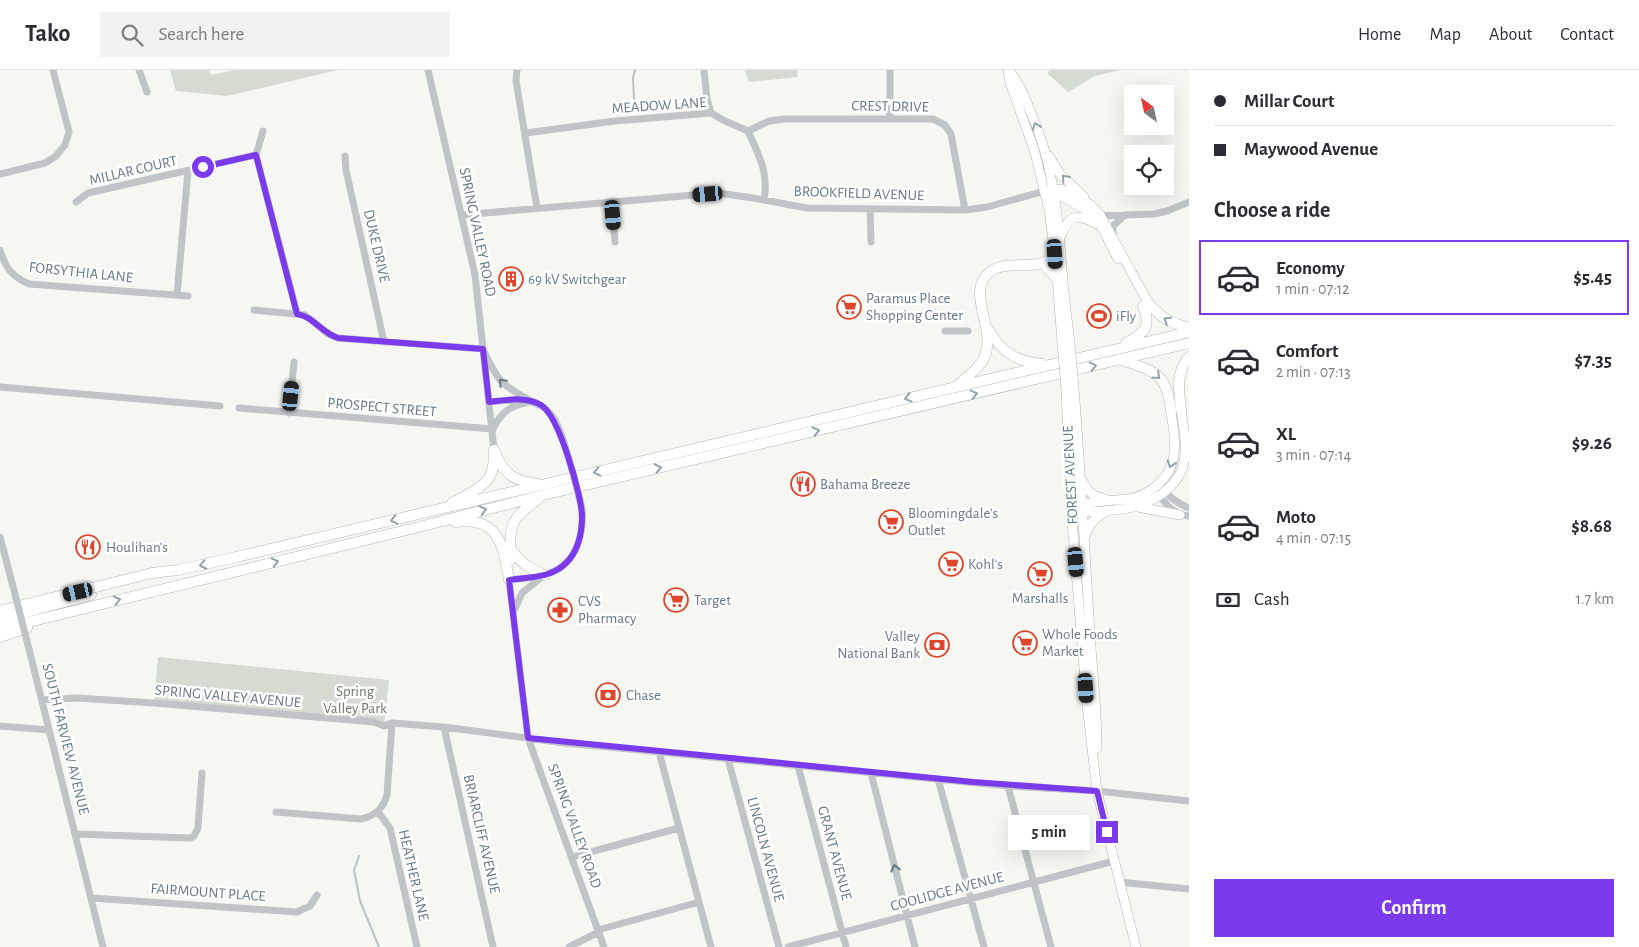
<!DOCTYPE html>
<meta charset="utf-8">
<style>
:root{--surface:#fff;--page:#f2f2f3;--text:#2b2b33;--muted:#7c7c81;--line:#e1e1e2;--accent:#7c3aed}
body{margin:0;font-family:"Alegreya Sans",sans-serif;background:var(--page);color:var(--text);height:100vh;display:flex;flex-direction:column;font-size:19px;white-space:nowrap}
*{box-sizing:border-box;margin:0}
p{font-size:16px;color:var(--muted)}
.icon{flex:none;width:28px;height:28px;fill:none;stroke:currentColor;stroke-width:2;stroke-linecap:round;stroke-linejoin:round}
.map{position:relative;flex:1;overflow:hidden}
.details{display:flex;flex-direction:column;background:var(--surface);width:450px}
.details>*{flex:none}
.hud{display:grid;align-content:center;height:110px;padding:0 25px;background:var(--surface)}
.needle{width:32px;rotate:327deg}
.fabs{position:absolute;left:1124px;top:15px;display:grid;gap:10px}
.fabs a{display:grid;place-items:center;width:50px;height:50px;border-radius:0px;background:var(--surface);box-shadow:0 5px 20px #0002;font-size:25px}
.end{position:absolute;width:22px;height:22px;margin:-11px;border:6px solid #7c3aed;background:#fff;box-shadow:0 0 0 2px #fff}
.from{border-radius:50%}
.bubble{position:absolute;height:35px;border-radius:0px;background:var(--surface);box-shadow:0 5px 20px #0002;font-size:16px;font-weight:700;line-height:35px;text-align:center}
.car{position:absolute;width:15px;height:30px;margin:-15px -8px;border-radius:6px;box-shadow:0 0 4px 1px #0007;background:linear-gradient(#222 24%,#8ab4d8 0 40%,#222 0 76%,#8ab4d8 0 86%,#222 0)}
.hud b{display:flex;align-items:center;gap:18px;height:48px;font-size:19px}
.hud b+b{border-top:1px solid var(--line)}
.hud i{width:12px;height:12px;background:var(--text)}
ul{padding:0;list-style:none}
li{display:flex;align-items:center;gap:15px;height:75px;margin:0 10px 8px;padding:0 15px;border:2px solid transparent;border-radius:0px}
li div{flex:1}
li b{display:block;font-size:19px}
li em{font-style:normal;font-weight:700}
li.current{border-color:var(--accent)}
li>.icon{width:45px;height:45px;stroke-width:1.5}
h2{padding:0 25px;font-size:22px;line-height:60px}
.pay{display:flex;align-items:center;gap:12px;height:55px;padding:0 25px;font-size:19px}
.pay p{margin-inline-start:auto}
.cta{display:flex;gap:10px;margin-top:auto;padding:10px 25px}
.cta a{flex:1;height:58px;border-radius:0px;background:var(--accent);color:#fff;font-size:20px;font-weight:700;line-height:58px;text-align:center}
header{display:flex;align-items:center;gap:30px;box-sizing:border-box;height:70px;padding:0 25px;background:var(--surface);border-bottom:1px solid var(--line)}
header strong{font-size:24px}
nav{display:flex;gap:28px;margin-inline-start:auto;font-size:18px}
.search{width:350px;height:45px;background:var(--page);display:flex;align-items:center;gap:12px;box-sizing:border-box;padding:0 18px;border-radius:0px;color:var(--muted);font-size:19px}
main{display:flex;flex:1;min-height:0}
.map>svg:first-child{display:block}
.green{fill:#d6dbd2}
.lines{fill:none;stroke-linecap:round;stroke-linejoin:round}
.stream{stroke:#b6c4c7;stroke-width:2}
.major-casing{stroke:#b1b7ba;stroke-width:10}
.highway-casing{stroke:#b3b7ba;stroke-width:11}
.minor{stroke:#c0c4c7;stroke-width:7}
.major{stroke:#fff;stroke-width:9}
.highway{stroke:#fff;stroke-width:10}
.major-bridge-casing{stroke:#b1b7ba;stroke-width:10;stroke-linecap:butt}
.minor-bridge{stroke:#c0c4c7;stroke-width:7}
.major-bridge{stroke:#fff;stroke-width:9}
.oneway{stroke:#94a1a8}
.oneway2{stroke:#667983}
.route{stroke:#7c3aed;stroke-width:6}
.labels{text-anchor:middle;stroke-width:5;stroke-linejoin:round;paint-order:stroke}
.street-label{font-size:15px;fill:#667983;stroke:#fff}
.poi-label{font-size:15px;fill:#667983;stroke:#fff;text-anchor:start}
.park-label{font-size:15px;fill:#6b7b65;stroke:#fff}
</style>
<header>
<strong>Tako</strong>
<div class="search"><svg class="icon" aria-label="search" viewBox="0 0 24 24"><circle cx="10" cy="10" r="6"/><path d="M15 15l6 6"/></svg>Search here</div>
<nav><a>Home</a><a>Map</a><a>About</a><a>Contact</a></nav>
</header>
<main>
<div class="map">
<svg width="1189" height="877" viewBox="0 0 1189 877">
<rect width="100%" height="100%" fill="#f6f6f3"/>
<path class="green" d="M170,0H209L211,5L234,0H338L227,26L176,21Z
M745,0H797L798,7L749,12Z
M1051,0H1120L1095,6L1068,22L1047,3Z
M158,587L389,610L384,656L154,633Z"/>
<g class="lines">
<path class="stream" d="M634,29L633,8L635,0
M359,786L354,800L360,831L379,877"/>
<g class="major-casing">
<path id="major" d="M1008,0L1010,13L1034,79L1049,140L1055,184L1063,284
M1009,1C1019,12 1024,26 1030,40C1053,92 1058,144 1062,200C1064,227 1068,255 1071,283
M1049,86L1060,104L1084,127
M1054,120C1065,131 1080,134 1091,144C1103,155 1110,175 1118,189
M1050,121L1061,119L1091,135L1100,145L1149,234
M1061,165C1070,143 1077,144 1097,154
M1074,318C1080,394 1084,470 1089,546C1091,590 1097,634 1097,678
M1066,321L1071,438L1087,635L1097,721L1136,877
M1082,410C1088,422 1092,426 1105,429
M1078,436C1093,430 1112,431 1128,429C1150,426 1172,407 1174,384C1176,370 1173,356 1171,342
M1138,437L1180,445
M1078,441L1083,442C1116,440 1145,441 1170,417C1179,408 1184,399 1185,386C1187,372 1183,354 1181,340
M1085,467C1089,454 1094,448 1106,442"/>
</g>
<g class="highway-casing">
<path id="highway" d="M1043,193L1056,208
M1149,234C1163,249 1169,252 1189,258
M988,259C1002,282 1014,291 1042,294
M1126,273C1144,264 1152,257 1143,236
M1120,289C1154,302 1167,301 1171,342
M958,315C967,307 977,300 983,290C998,263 969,228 985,207C1002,184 1039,206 1055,184
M1181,340C1179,320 1175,303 1189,287
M495,382C505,406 513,410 538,414
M452,433C464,426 485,418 491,404C494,397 494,388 494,380
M455,452C499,446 503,475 509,510
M511,479C520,493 529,498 545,505
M510,491C511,473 507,455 522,442C529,436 535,433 541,426
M0,541L152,503L178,500L228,489L1189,262
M0,549L91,525
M0,559L419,457L543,425L1189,273
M0,567L27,558"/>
</g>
<path class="minor" d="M139,0L147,22
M428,0L475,205L494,380
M517,0L516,11L537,138
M704,0L707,29L711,43
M890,0V48
M263,61L256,85L297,243
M748,61L769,51L784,49H933L945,55L951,64L965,140
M526,63L615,51L711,43L725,51L748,61C759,86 769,102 764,130
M345,86L346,100L384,272
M0,104L45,93L56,86L65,75L69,62L53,0
M76,132L88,123L256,85
M612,132L615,172
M870,139L871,172
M462,145L718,123L753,128L807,138L965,140L987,137L1045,121
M1096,146L1154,144L1167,141L1189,132
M1113,166V156L1125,145
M0,180C5,197 12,207 29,214L188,226
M177,225L188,101
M254,240L305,245L328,264L338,268L483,279C498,312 501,315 533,332
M945,261H968
M0,317L220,336
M489,332C554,324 556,344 572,400
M239,338L493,359
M289,343L294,292
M493,359C500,344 509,336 525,333
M1159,414C1168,425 1175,433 1189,438
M1157,423C1166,434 1174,445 1189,446
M582,438C584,463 577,492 552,502C539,508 523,508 509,510L528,668L604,877
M0,467L16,528
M513,543L522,523L543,506
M29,579L103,877
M42,630L77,628L154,633L374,652L384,656L392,653L444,657L564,673L629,679L1008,716L1097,721L1189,731
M0,656L49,660
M444,657L493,877
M659,682L711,877
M728,689L779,877
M798,696L846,877
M871,703L915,877
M938,709L984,877
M1008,716L1051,877
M276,742L361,749C375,746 383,739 387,725L392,653
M378,742L390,758L417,877
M75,764L190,768L194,766L198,758L202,703
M572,787L679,758
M1119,812L1189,819
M91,828L297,842L310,836L317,825
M598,860L699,832
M569,877L599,862
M788,877L1114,791"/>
<use href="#major" class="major"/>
<use href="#highway" class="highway"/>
<g class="major-bridge-casing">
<path id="major-bridge" d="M1071,283L1074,318
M1063,284L1066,321"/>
</g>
<path class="minor-bridge" d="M572,400L582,438
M16,528L29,579"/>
<use href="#major-bridge" class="major-bridge"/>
</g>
<defs><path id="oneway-chevron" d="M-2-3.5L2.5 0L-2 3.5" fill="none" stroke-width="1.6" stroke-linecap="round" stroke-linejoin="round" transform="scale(1.25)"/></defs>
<g class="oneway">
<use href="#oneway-chevron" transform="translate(1036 56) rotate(-110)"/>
<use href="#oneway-chevron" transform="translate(1065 108) rotate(-132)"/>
<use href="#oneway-chevron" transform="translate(1167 250) rotate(-149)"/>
<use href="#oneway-chevron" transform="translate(1093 296) rotate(-13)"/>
<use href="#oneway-chevron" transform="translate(1157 306) rotate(42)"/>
<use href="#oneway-chevron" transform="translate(974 324) rotate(-13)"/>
<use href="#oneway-chevron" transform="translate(908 328) rotate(166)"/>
<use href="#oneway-chevron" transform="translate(816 361) rotate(-13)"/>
<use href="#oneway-chevron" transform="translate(1171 394) rotate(110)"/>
<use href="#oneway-chevron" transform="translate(658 398) rotate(-12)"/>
<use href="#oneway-chevron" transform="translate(597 402) rotate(167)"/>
<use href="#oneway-chevron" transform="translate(483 440) rotate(-15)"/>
<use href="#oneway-chevron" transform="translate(394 450) rotate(166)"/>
<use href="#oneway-chevron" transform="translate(275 492) rotate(-14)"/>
<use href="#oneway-chevron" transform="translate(203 495) rotate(168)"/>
<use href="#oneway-chevron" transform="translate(117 530) rotate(-14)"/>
</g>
<g class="oneway2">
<use href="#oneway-chevron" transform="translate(502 312) rotate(-134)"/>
<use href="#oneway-chevron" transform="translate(895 798) rotate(-104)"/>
</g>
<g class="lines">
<path class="route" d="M203,97L256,85L297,244C314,247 322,263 338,268L483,279L489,332C506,330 527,326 541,335C559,346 582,426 582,447C582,463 578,482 566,493C552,508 529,507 509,510L528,668L973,712L1097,721L1107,762"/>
</g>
<defs>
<g id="building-ring" transform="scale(1.25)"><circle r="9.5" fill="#fff" stroke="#df452a" stroke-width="1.5"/><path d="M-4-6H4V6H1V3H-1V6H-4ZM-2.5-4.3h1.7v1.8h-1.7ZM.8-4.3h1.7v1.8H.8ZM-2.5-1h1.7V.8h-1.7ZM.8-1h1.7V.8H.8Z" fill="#df452a"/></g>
<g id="supermarket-ring" transform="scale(1.25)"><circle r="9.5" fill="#fff" stroke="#df452a" stroke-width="1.5"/><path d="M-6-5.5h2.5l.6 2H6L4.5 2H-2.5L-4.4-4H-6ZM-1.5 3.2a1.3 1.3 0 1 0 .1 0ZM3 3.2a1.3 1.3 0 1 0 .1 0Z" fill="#df452a"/></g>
<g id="stadium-ring" transform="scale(1.25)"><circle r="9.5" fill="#fff" stroke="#df452a" stroke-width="1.5"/><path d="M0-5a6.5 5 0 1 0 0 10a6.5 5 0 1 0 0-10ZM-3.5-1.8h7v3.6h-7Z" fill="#df452a"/></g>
<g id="restaurant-ring" transform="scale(1.25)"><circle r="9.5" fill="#fff" stroke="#df452a" stroke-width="1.5"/><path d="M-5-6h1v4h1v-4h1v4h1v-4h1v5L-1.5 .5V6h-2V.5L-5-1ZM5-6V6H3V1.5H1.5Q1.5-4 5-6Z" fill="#df452a"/></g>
<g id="pharmacy-ring" transform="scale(1.25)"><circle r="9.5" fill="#fff" stroke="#df452a" stroke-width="1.5"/><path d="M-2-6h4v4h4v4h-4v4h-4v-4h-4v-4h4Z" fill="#df452a"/></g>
<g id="bank-ring" transform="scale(1.25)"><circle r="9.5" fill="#fff" stroke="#df452a" stroke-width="1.5"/><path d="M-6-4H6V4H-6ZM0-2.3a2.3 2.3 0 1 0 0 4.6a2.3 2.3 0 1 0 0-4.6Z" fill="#df452a"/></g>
</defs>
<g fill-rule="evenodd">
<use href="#building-ring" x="511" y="209"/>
<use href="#supermarket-ring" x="849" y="237"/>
<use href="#stadium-ring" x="1099" y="246"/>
<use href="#restaurant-ring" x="803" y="414"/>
<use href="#supermarket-ring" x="891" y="452"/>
<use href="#restaurant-ring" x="88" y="477"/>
<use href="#supermarket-ring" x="951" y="494"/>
<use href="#supermarket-ring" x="1040" y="504"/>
<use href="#supermarket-ring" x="676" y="530"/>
<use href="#pharmacy-ring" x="560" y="540"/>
<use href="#supermarket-ring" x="1025" y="573"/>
<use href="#bank-ring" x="937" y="575"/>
<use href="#bank-ring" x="608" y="625"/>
</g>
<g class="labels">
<g class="street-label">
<text transform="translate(659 35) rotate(-4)" y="5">MEADOW LANE</text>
<text transform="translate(890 36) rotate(1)" y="5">CREST DRIVE</text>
<text transform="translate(133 100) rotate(-13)" y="5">MILLAR COURT</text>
<text transform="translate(859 123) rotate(2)" y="5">BROOKFIELD AVENUE</text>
<text transform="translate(478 162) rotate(78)" y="5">SPRING VALLEY ROAD</text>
<text transform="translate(377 176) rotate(77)" y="5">DUKE DRIVE</text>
<text transform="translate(81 202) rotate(6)" y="5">FORSYTHIA LANE</text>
<text transform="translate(382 337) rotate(5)" y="5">PROSPECT STREET</text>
<text transform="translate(1070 405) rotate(-93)" y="5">FOREST AVENUE</text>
<text transform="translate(228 626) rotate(5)" y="5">SPRING VALLEY AVENUE</text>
<text transform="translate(66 669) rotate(76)" y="5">SOUTH FARVIEW AVENUE</text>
<text transform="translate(575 756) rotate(70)" y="5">SPRING VALLEY ROAD</text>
<text transform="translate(482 764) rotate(77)" y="5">BRIARCLIFF AVENUE</text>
<text transform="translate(766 779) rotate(75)" y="5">LINCOLN AVENUE</text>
<text transform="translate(835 783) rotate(75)" y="5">GRANT AVENUE</text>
<text transform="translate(414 805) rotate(77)" y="5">HEATHER LANE</text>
<text transform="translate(947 821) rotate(-15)" y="5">COOLIDGE AVENUE</text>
<text transform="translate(208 822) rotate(4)" y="5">FAIRMOUNT PLACE</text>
</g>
<g class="poi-label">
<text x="528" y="214">69 kV Switchgear</text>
<text x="866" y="233">Paramus Place<tspan x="866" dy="17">Shopping Center</tspan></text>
<text x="1116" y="251">iFly</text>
<text x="820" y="419">Bahama Breeze</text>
<text x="908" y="448">Bloomingdale's<tspan x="908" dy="17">Outlet</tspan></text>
<text x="106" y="482">Houlihan's</text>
<text x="968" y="499">Kohl's</text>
<text x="1040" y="533" text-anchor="middle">Marshalls</text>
<text x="694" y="535">Target</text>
<text x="578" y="536">CVS<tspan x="578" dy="17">Pharmacy</tspan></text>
<text x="1042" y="569">Whole Foods<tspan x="1042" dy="17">Market</tspan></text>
<text x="920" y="571" text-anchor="end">Valley<tspan x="920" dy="17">National Bank</tspan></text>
<text x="626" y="630">Chase</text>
</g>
<g class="park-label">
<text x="355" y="626">Spring<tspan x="355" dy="17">Valley Park</tspan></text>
</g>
</g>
</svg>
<div class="fabs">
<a><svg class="needle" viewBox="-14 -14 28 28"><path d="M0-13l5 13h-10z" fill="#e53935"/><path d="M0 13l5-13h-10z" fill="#7c7c81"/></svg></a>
<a><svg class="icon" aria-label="locate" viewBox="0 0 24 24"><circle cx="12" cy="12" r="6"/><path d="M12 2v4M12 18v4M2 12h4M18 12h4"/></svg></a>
</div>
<i class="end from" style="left:203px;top:97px"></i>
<i class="end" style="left:1107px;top:762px"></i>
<div class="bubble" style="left:1008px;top:745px;width:82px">5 min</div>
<i class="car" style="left:708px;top:124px;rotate:265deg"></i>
<i class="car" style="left:613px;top:145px;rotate:175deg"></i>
<i class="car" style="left:1055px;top:184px;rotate:176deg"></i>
<i class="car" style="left:291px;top:326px;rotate:6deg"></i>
<i class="car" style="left:1076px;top:492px;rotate:175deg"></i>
<i class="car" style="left:78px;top:522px;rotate:257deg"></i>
<i class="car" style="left:1086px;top:618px;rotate:176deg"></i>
</div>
<section class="details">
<div class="hud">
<b><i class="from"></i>Millar Court</b>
<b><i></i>Maywood Avenue</b>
</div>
<h2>Choose a ride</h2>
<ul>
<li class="current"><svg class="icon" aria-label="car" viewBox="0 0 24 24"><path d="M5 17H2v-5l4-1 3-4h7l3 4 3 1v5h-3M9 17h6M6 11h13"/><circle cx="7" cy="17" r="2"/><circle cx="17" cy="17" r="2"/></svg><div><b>Economy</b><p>1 min · 07:12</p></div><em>$5.45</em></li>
<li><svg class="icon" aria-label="car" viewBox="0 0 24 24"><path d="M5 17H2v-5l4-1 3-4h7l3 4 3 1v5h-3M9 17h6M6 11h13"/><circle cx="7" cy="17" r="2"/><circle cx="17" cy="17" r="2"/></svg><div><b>Comfort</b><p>2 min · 07:13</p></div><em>$7.35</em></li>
<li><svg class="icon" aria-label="car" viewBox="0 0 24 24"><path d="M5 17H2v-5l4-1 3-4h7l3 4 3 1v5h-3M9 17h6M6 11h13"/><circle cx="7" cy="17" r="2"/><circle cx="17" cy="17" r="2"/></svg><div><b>XL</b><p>3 min · 07:14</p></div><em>$9.26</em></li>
<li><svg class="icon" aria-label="car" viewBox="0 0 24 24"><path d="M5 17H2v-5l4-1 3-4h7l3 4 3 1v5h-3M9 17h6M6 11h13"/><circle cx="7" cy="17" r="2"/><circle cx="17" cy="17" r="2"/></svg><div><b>Moto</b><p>4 min · 07:15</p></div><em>$8.68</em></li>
</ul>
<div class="pay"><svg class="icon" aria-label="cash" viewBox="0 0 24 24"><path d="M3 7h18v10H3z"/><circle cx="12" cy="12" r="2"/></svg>Cash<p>1.7 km</p></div>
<div class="cta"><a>Confirm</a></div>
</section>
</main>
